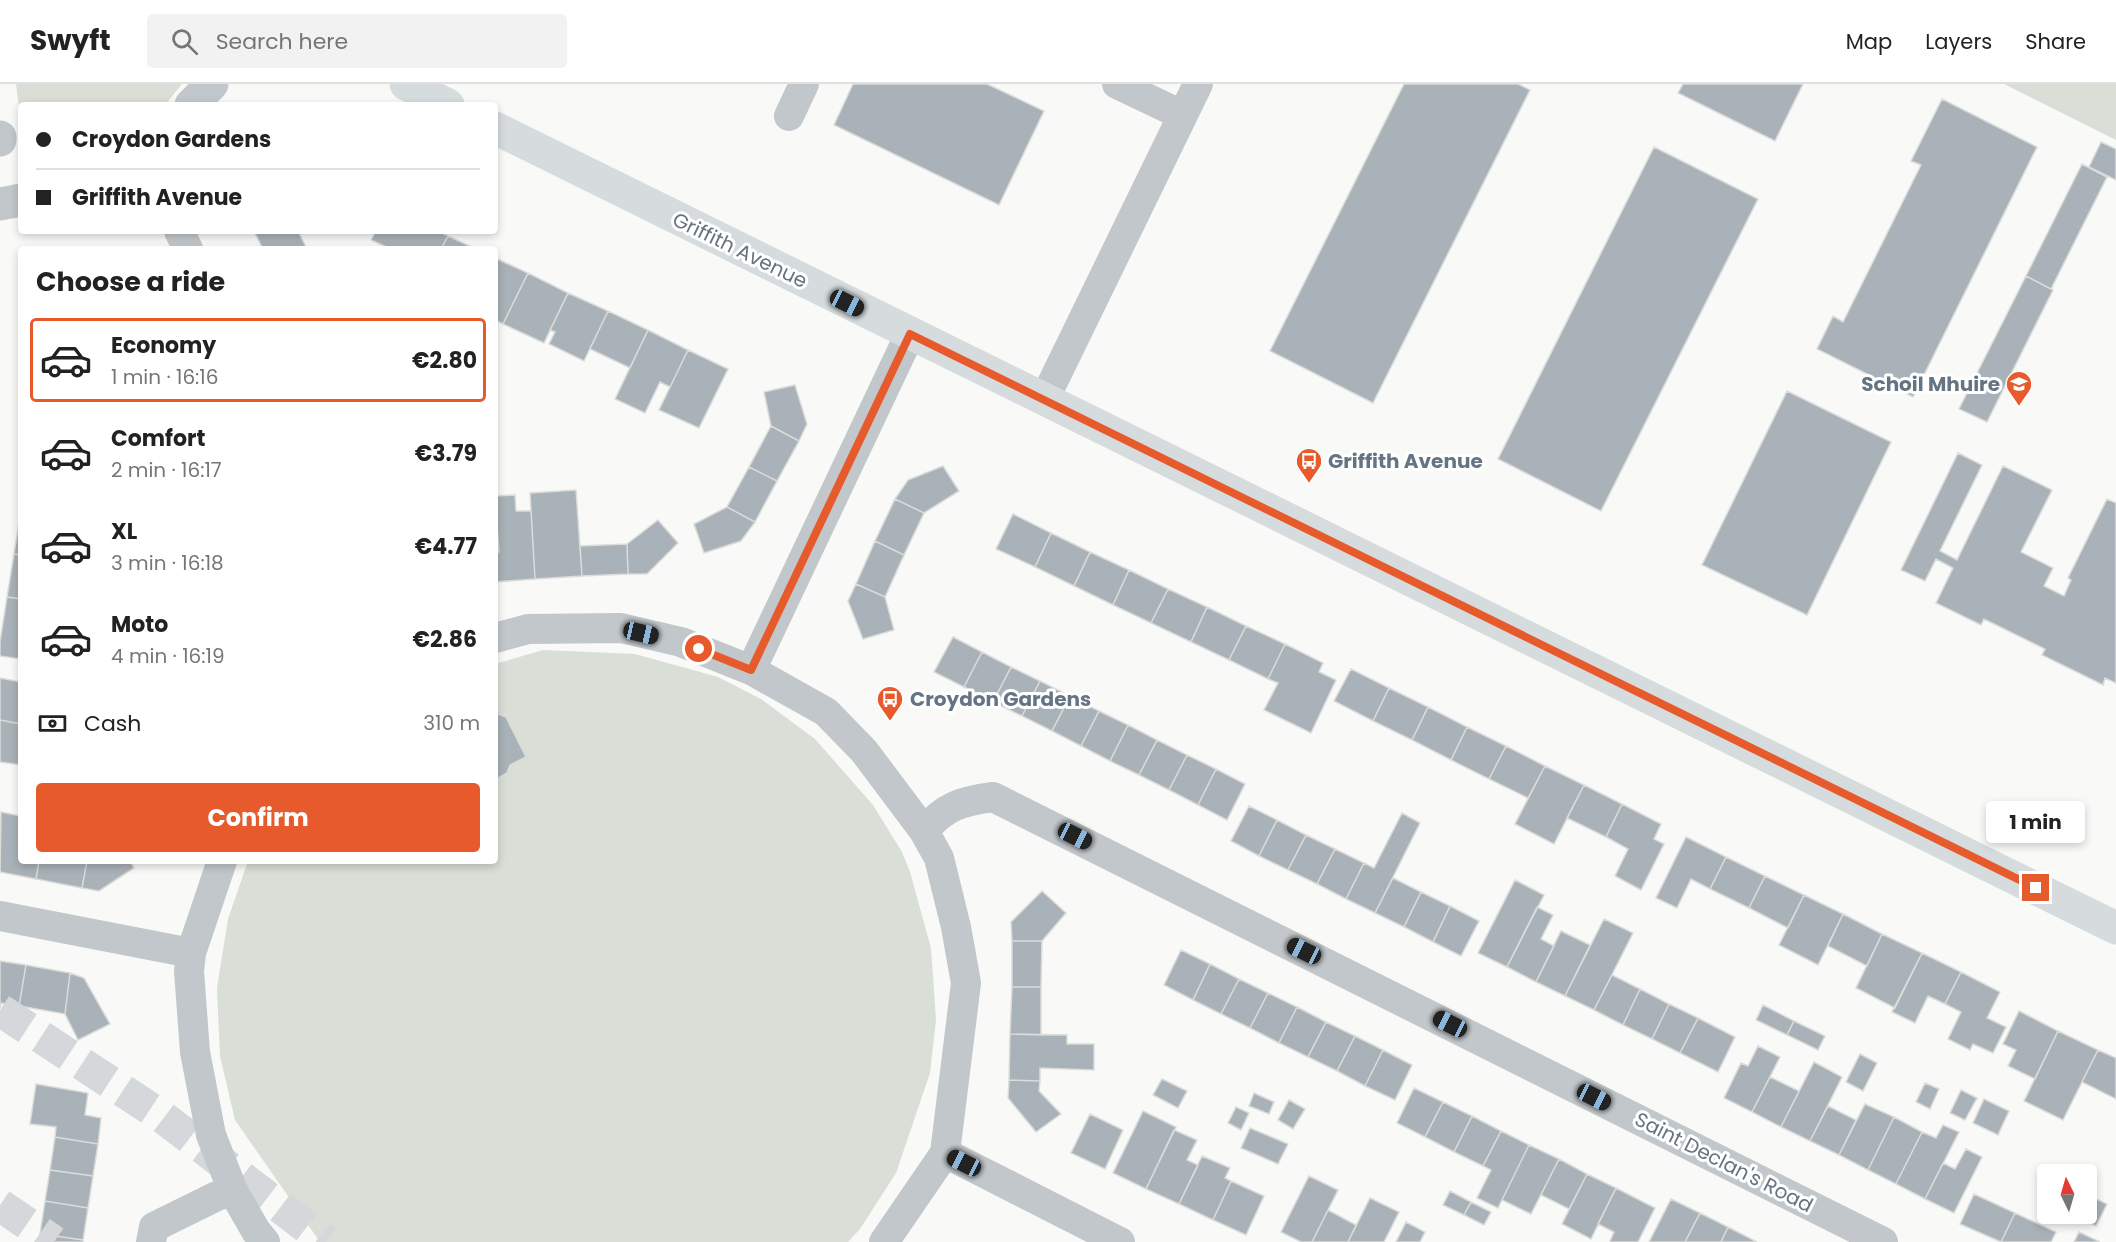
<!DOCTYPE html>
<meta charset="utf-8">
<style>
:root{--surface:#fff;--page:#f2f2f2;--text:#222;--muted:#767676;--line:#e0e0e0;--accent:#e65a2b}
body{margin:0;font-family:Poppins,sans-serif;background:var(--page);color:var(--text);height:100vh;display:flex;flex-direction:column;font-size:22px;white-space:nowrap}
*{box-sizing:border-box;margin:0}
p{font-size:20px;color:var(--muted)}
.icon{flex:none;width:33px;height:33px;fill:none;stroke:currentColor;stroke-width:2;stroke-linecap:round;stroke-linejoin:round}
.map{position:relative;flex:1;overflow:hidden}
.drawer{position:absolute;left:18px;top:162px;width:480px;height:618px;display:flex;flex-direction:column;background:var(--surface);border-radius:6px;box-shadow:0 3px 9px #0003}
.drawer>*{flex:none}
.banner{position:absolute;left:18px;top:18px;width:480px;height:132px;border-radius:6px;box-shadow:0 3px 9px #0003;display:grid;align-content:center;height:132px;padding:0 18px;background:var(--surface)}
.needle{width:39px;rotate:355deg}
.controls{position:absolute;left:2037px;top:1080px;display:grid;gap:12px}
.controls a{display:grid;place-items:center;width:60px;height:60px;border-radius:6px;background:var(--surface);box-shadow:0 3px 9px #0003;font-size:30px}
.end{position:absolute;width:27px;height:27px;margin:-14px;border:8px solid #e65a2b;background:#fff;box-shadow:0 0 0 3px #fff}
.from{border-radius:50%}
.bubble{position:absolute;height:42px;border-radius:6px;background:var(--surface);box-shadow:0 3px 9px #0003;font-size:20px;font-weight:700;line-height:42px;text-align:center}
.car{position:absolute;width:18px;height:36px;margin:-18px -9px;border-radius:8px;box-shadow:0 0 4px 2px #0007;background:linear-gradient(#222 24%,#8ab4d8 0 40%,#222 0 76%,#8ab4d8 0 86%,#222 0)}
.banner b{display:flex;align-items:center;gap:21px;height:57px;font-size:22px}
.banner b+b{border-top:2px solid var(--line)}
.banner i{width:15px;height:15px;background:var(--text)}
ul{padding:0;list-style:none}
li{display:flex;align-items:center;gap:18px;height:84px;margin:0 12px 9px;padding:0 6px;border:3px solid transparent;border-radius:6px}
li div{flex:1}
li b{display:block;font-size:22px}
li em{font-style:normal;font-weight:700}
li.selected{border-color:var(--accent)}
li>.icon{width:54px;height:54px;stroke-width:1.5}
h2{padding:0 18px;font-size:27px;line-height:72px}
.pay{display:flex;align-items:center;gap:15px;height:66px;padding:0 18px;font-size:22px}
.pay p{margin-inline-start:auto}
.action{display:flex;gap:12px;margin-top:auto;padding:12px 18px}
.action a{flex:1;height:69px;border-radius:6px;background:var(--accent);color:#fff;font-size:24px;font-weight:700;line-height:69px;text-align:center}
header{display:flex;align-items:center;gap:36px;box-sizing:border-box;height:84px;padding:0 30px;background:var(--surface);border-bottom:2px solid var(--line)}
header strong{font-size:28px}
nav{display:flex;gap:33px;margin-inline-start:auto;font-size:21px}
.search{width:420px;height:54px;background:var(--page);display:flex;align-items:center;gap:15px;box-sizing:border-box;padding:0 21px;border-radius:6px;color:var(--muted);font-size:22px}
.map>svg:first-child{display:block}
.green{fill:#d9ded6}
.building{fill:#a9b2b8;stroke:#dbdbd9;stroke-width:1.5}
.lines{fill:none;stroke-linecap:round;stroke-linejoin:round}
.motorway-tunnel{stroke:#d4d8da;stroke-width:33;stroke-dasharray:33 16;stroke-linecap:butt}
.minor{stroke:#c2c7cb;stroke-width:30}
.tertiary{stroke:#c2c7cb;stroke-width:33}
.secondary{stroke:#d6dbde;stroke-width:33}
.route{stroke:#e65a2b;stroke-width:8}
.labels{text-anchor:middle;stroke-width:6;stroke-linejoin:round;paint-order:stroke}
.street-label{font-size:20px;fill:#647482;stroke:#fff}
.poi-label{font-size:20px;font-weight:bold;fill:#647482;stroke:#fff;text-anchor:start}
</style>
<header>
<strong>Swyft</strong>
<div class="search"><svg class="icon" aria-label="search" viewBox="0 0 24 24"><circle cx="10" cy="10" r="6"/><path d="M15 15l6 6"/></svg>Search here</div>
<nav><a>Map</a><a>Layers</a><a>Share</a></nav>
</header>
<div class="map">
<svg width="2116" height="1158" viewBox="0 0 2116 1158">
<rect width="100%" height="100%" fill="#f9f9f7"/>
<path class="green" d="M16,0H182L165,21H21V40Z
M2004,0H2116V56Z
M543,566L635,570L718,593L761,615L815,655L873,721L902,768L910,788L931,864L936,936L930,989L896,1089L860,1145L848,1158H320L235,1036L220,972L217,904L228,835L248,777H495V580Z"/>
<path class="building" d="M853,0H987L1044,27L999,121L834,41Z
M1404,0H1518L1530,6L1373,319L1270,267Z
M1683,0H1803L1775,57L1678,9Z
M1942,15L2037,63L1913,313L1817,265L1833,232L1843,238L1921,81L1911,77Z
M2101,58L2116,65V96L2089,83Z
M1654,63L1758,115L1601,427L1498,375Z
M2082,80L2107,93L2051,205L2026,192Z
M254,147H298L307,165H263Z
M376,147H438L448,152L441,165H391L371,156Z
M448,152L476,165H441Z
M495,174L528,189L503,240L495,236Z
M528,189L568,209L544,259L503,240Z
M2026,192L2053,206L1987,338L1959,325Z
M568,209L608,227L584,277L549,260L555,248L550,246Z
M608,227L648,246L630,284L590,265Z
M648,246L688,266L670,303L660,298L645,329L615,315Z
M688,266L728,285L699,344L659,326Z
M795,301L807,340L799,357L771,342L764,308Z
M1787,307L1891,358L1807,531L1702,481Z
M771,342L799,357L777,397L749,383Z
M1958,369L1982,381L1940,467L1957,476L2003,382L2052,406L2021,468L2053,484L2044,502L2064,512L2071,496L2068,494L2107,415L2116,419V599L2105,594L2103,601L2042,571L2045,565L1984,535L1981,541L1936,519L1953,484L1936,475L1925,497L1901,486Z
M943,382L959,407L924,429L895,415L908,396Z
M749,383L777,397L755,438L727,423Z
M576,406L582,492L535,495L530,409Z
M515,411L516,427H531L535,495L495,498V468H499L495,412Z
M895,415L924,429L904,471L875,457Z
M727,423L755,438L741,457L704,469L694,440Z
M21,426V471L14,470Z
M1013,430L1051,449L1035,483L996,465Z
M658,436L678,459L647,490H628L627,460Z
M1051,449L1090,468L1074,502L1035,483Z
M875,457L904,471L885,513L856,500Z
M627,460L628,490L582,492L580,462Z
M1090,468L1129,486L1113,521L1074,502Z
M14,470L21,471V515L7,513Z
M1129,486L1168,505L1151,539L1113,521Z
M856,500L885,513L894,546L863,555L848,517Z
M1168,505L1207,523L1191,558L1151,539Z
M7,513L21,515V575L0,572V558Z
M1207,523L1246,542L1229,576L1191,558Z
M1246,542L1285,560L1268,595L1229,576Z
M953,553L982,568L964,603L934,588Z
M1285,560L1323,579L1319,588L1336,596L1311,649L1264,626L1278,599L1268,595Z
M982,568L1011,583L993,618L964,603Z
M1011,583L1040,597L1022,632L993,618Z
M1351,585L1389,604L1373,637L1334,617Z
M0,594L21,598V640L0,636Z
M1040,597L1070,612L1052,647L1022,632Z
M1389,604L1428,623L1412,656L1373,637Z
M1070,612L1099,627L1081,662L1052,647Z
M1428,623L1467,643L1451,676L1412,656Z
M1099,627L1128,641L1110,677L1081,662Z
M495,629L506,633L526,673L510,681L507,689L495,696Z
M0,636L21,640V681L0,678Z
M1128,641L1157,656L1139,691L1110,677Z
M1467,643L1506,662L1489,695L1451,676Z
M1157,656L1187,671L1169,706L1139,691Z
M1506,662L1545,682L1528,714L1489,695Z
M1187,671L1216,685L1198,721L1169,706Z
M1545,682L1584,701L1554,760L1515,740Z
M1216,685L1245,700L1227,736L1198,721Z
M1584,701L1622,720L1606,753L1567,734Z
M1622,720L1661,740L1654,755L1664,760L1641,806L1615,792L1628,765L1606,753Z
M1249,722L1277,736L1259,772L1231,757Z
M1,728L21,732V777H39L36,795L0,788Z
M1402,729L1420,739L1375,829L1346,815L1364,779L1374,784Z
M1277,736L1306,751L1288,786L1259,772Z
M1306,751L1335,765L1317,800L1288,786Z
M1686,753L1726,773L1710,805L1691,795L1677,824L1656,814Z
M1335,765L1364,779L1346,815L1317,800Z
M1726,773L1765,792L1749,824L1710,805Z
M39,777H87L82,804L36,795Z
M87,777H130L134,784L99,807L82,804Z
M1765,792L1804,811L1788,844L1749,824Z
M1393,794L1421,808L1404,843L1375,829Z
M1515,796L1544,811L1507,883L1478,869Z
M1042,807L1066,829L1042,857H1012L1011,838Z
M1421,808L1450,822L1433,858L1404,843Z
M1804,811L1843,830L1818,881L1779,861Z
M1450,822L1479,837L1461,872L1433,858Z
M1537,823L1553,831L1541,855L1554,862L1536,898L1507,883Z
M1843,830L1882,850L1867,882L1828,862Z
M1604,835L1633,849L1594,926L1565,912Z
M1561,847L1590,861L1565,912L1536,898Z
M1882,850L1922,869L1895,924L1856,904Z
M1012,857H1042L1041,903H1012Z
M1181,866L1210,880L1193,916L1164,901Z
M1922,869L1961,888L1945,920L1928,912L1915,939L1892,928Z
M0,877L26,881L19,922L1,919L0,924Z
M1210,880L1239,895L1221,930L1193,916Z
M26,881L70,889L65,930L19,922Z
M1961,888L2000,908L1987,934L2006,943L1993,969L1973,960L1970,966L1948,955L1961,928L1945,920Z
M70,889L84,894L110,940L78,956L65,930Z
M1612,891L1640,905L1623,941L1594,926Z
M1239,895L1268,909L1250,944L1221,930Z
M1012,903H1041V951L1010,950Z
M1640,905L1669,920L1652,955L1623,941Z
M1268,909L1297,923L1279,959L1250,944Z
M1669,920L1698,934L1680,969L1652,955Z
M1763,921L1794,937L1787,951L1756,936Z
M1297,923L1326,938L1308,973L1279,959Z
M2019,927L2058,947L2035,995L2008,982L2016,966L2003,960Z
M1698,934L1735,953L1718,988L1680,969Z
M1794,937L1825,952L1818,966L1787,951Z
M1326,938L1355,952L1337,987L1308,973Z
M2058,947L2098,966L2063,1036L2024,1017Z
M1010,950L1067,951V960H1094V986L1040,984V997L1009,996Z
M1355,952L1383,966L1365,1002L1337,987Z
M1758,962L1780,973L1752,1028L1724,1014L1741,979L1748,982Z
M1383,966L1412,981L1395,1016L1365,1002Z
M2098,966L2116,974V1015L2082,998Z
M1860,970L1877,979L1863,1007L1846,998Z
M1814,978L1842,993L1810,1057L1781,1043Z
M1770,993L1799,1007L1781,1043L1752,1028Z
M1162,995L1187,1007L1178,1024L1153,1011Z
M1009,996L1040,997L1039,1007L1061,1030L1036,1048L1008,1014Z
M1925,999L1939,1005L1930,1025L1916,1018Z
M36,1000L88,1009L85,1031L101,1034L98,1060L55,1053L56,1043L30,1040Z
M1414,1004L1443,1018L1425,1053L1397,1039Z
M1961,1006L1977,1014L1965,1036L1950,1029Z
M1254,1009L1274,1018L1269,1030L1249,1022Z
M1984,1015L2009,1027L1998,1051L1973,1039Z
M1289,1016L1305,1025L1293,1045L1278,1036Z
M1443,1018L1472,1032L1454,1068L1425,1053Z
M1865,1020L1894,1033L1868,1086L1839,1071Z
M1828,1022L1856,1036L1839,1071L1810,1057Z
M1236,1023L1249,1029L1241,1046L1228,1039Z
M1143,1027L1176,1043L1146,1105L1113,1089Z
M1090,1030L1123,1046L1105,1085L1071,1069Z
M1472,1032L1501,1047L1483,1082L1454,1068Z
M1894,1033L1922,1048L1896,1100L1868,1086Z
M1943,1041L1959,1048L1925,1115L1896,1100L1922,1048L1936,1054Z
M1250,1044L1288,1060L1278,1080L1241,1064Z
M1174,1046L1197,1056L1187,1076L1198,1081L1179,1120L1146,1105Z
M1501,1047L1529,1061L1498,1124L1477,1114L1491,1086L1483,1082Z
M55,1053L98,1060L93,1092L50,1086Z
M1529,1061L1559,1075L1531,1130L1502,1116Z
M1966,1065L1982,1073L1954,1129L1925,1115L1943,1079L1955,1085Z
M1202,1072L1230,1084L1225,1094L1231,1097L1213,1136L1179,1120Z
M1559,1075L1587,1090L1569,1125L1541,1111Z
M50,1086L93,1092L88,1124L45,1117Z
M1587,1090L1616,1104L1591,1155L1562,1140Z
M1309,1092L1338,1106L1312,1158H1301L1281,1148Z
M1231,1097L1264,1112L1246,1151L1213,1136Z
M1616,1104L1655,1124L1638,1158H1611L1610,1157L1614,1148L1598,1140Z
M1450,1107L1471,1118L1464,1131L1443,1121Z
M1974,1110L2015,1129L2001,1158L1960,1140Z
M2086,1110L2107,1120L2096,1142L2075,1133L2077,1130H2086Z
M1370,1114L1399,1128L1384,1158H1348Z
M1671,1115L1700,1129L1685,1158H1649Z
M45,1117L88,1124L83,1156L40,1150Z
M1471,1118L1491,1128L1484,1141L1464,1131Z
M1328,1126L1356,1141L1348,1158H1312Z
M1700,1129L1728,1143L1721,1158H1685Z
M2015,1129L2056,1148L2051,1158H2001Z
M1406,1138L1425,1148L1420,1158H1396Z
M1728,1143L1757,1158H1721Z
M2079,1148L2100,1158H2074Z
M40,1150L83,1156V1158H39Z"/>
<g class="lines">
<path class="motorway-tunnel" d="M0,926L160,1031L326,1158
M0,1121L54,1158"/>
<path class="minor" d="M1117,0L1182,31
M789,32L804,0
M179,147L188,165
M1044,316L1198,0
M495,554L528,545L621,544L681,558L751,586L826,628L864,667L924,747L939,774L956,843L966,899L945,1069L884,1158
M751,586L910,250
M924,747C945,722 962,717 993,713L1883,1158
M222,777L191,869L189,887L195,968L211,1051L233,1107L256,1147L265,1158
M0,832L191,869
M945,1069L1120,1158
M151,1158L154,1143L217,1112L233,1107"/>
<path class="tertiary" d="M191,21L212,0
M0,53V56
M0,120L21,116"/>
<path class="secondary" d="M406,0L448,21
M495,44L2116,844"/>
</g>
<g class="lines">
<path class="route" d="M699,565L751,586L910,250L2036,804"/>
</g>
<defs>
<g id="school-pin" transform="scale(1.35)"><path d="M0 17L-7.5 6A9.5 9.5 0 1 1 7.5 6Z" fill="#e65a2b" stroke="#fff"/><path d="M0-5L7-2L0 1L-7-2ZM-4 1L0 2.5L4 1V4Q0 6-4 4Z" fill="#fff"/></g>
<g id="bus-pin" transform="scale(1.35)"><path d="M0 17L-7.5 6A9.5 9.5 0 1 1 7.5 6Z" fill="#e65a2b" stroke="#fff"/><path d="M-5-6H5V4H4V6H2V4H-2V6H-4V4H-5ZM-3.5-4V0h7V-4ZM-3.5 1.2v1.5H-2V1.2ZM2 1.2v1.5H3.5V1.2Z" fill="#fff"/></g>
</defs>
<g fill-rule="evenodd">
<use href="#school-pin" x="2019" y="300"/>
<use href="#bus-pin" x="1309" y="377"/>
<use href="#bus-pin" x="890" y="615"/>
</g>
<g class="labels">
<g class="street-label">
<text transform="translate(740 166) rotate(26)" y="7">Griffith Avenue</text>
<text transform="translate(1724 1078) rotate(27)" y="7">Saint Declan's Road</text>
</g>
<g class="poi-label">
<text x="2000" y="307" text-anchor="end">Schoil Mhuire</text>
<text x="1328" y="384">Griffith Avenue</text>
<text x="910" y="622">Croydon Gardens</text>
</g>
</g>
</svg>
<div class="controls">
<a><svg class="needle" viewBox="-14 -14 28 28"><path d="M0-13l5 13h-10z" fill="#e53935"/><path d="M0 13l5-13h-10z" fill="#767676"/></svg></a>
</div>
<i class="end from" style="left:699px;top:565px"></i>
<i class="end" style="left:2036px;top:804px"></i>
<div class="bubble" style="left:1986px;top:717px;width:99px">1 min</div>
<i class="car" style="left:847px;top:219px;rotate:117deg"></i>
<i class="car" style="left:641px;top:549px;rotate:103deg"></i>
<i class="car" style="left:1075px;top:752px;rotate:117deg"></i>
<i class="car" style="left:1304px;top:867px;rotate:296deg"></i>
<i class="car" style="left:1450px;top:940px;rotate:297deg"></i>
<i class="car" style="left:1594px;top:1013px;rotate:117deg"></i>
<i class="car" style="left:964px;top:1079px;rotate:297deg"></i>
<div class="banner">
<b><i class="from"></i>Croydon Gardens</b>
<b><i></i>Griffith Avenue</b>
</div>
<section class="drawer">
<h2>Choose a ride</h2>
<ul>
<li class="selected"><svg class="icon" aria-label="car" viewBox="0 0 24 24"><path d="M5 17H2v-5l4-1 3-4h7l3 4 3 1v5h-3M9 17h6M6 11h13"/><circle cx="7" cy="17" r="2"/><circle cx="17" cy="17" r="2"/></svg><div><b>Economy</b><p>1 min · 16:16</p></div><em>€2.80</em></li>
<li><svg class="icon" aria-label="car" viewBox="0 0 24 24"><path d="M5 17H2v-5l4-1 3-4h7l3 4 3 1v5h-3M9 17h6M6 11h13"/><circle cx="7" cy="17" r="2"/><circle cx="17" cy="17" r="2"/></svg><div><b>Comfort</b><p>2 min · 16:17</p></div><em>€3.79</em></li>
<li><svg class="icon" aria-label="car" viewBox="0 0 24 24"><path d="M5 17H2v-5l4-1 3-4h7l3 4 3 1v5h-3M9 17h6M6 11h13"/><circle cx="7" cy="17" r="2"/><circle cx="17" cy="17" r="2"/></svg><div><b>XL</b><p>3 min · 16:18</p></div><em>€4.77</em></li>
<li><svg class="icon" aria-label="car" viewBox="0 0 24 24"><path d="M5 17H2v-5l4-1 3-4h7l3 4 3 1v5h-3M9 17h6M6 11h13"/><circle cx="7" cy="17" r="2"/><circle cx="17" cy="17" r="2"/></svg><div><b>Moto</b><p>4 min · 16:19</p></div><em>€2.86</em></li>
</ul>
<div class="pay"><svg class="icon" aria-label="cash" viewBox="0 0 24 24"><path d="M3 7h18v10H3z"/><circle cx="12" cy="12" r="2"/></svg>Cash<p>310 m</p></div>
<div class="action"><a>Confirm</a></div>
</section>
</div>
